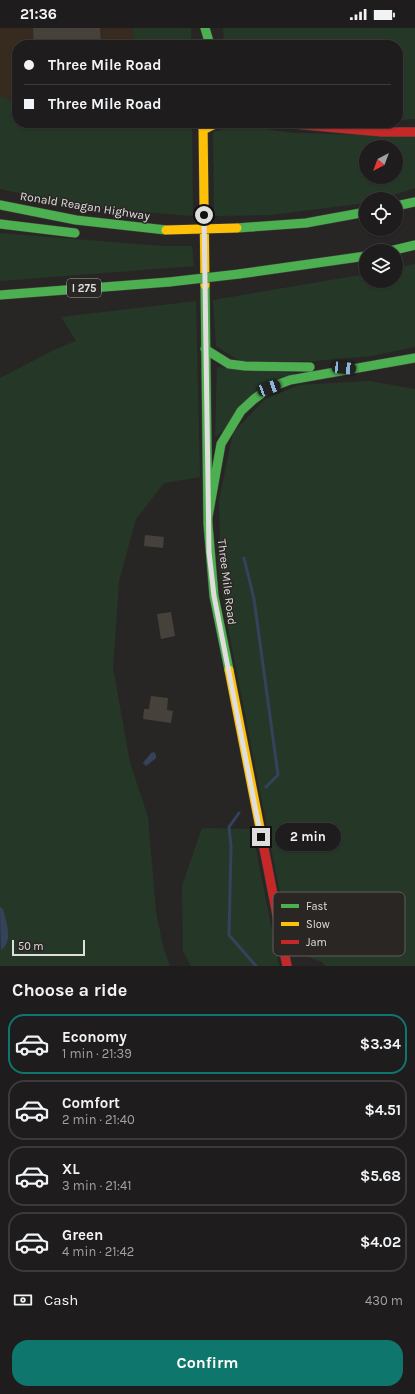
<!DOCTYPE html>
<meta charset="utf-8">
<style>
:root{--surface:#1e1c1c;--page:#262525;--text:#f1f3f6;--muted:#a1a1a3;--line:#3c3a3b;--accent:#0f766e}
body{margin:0;font-family:Karla,sans-serif;background:var(--page);color:var(--text);height:100vh;display:flex;flex-direction:column;font-size:15px;white-space:nowrap}
*{box-sizing:border-box;margin:0}
p{font-size:13px;color:var(--muted)}
.icon{flex:none;width:22px;height:22px;fill:none;stroke:currentColor;stroke-width:2;stroke-linecap:round;stroke-linejoin:round}
.map{position:relative;height:938px;overflow:hidden}
.drawer{display:flex;flex-direction:column;background:var(--surface);flex:1}
.drawer>*{flex:none}
.banner{position:absolute;left:12px;top:12px;width:391px;height:88px;border-radius:16px;box-shadow:0 1px 3px #0004,0 0 0 1px var(--line);display:grid;align-content:center;height:88px;padding:0 12px;background:var(--surface)}
.needle{width:26px;rotate:221deg}
.fabs{position:absolute;left:359px;top:112px;display:grid;gap:8px}
.fabs a{display:grid;place-items:center;width:44px;height:44px;border-radius:50%;background:var(--surface);box-shadow:0 1px 3px #0004,0 0 0 1px var(--line);font-size:20px}
.scale{position:absolute;left:12px;bottom:10px;width:73px;box-sizing:border-box;padding-left:4px;border:2px solid #e0dedd;border-top:0;font-size:11px;line-height:14px;white-space:nowrap;color:#e0dedd;-webkit-text-stroke:3px #292624;paint-order:stroke}
.end{position:absolute;width:18px;height:18px;margin:-9px;border:5px solid #e0dedd;background:#111;box-shadow:0 0 0 2px #111}
.from{border-radius:50%}
.bubble{position:absolute;height:28px;border-radius:14px;background:var(--surface);box-shadow:0 1px 3px #0004,0 0 0 1px var(--line);font-size:13px;font-weight:700;line-height:28px;text-align:center}
.car{position:absolute;width:12px;height:24px;margin:-12px -6px;border-radius:5px;box-shadow:0 0 3px 1px #0007;background:linear-gradient(#222 24%,#8ab4d8 0 40%,#222 0 76%,#8ab4d8 0 86%,#222 0)}
.banner b{display:flex;align-items:center;gap:14px;height:38px;font-size:15px}
.banner b+b{border-top:1px solid var(--line)}
.banner i{width:10px;height:10px;background:var(--text)}
ul{padding:0;list-style:none}
li{display:flex;align-items:center;gap:12px;height:60px;margin:0 8px 6px;padding:0 4px;border:2px solid var(--line);border-radius:16px}
li div{flex:1}
li b{display:block;font-size:15px}
li em{font-style:normal;font-weight:700}
li.on{border-color:var(--accent)}
li>.icon{width:36px;height:36px;stroke-width:1.5}
h2{padding:0 12px;font-size:18px;line-height:48px}
.pay{display:flex;align-items:center;gap:10px;height:44px;padding:0 12px;font-size:15px}
.pay p{margin-inline-start:auto}
.cta{display:flex;gap:8px;margin-top:auto;padding:8px 12px}
.cta a{flex:1;height:46px;border-radius:16px;background:var(--accent);color:#fff;font-size:16px;font-weight:700;line-height:46px;text-align:center}
.status{display:flex;justify-content:space-between;align-items:center;height:28px;padding:0 20px;background:var(--surface);direction:ltr}
.status svg{height:11px;fill:currentColor}
.map>svg:first-child{display:block}
.industrial{fill:#362b1e}
.green{fill:#253828;fill-rule:evenodd}
.water{fill:#34435b}
.lines{fill:none;stroke-linecap:round;stroke-linejoin:round}
.stream{stroke:#34435b;stroke-width:3}
.building{fill:#47413c}
.fast-casing{stroke:#424140;stroke-width:10}
.slow-casing{stroke:#424140;stroke-width:10}
.jam-casing{stroke:#424140;stroke-width:10}
.fast{stroke:#4caf50;stroke-width:9}
.slow{stroke:#ffc107;stroke-width:9}
.jam{stroke:#c62828;stroke-width:9}
.fast-bridge-casing{stroke:#424140;stroke-width:10;stroke-linecap:butt}
.slow-bridge-casing{stroke:#424140;stroke-width:10;stroke-linecap:butt}
.fast-bridge{stroke:#4caf50;stroke-width:9}
.slow-bridge{stroke:#ffc107;stroke-width:9}
.route{stroke:#e0dedd;stroke-width:5}
.labels{text-anchor:middle;stroke-width:3;stroke-linejoin:round;paint-order:stroke}
.shield{fill:#292624;stroke:#a9a7a6;stroke-width:1}
.shield-label{font-size:11px;font-weight:bold;fill:#e0dedd}
.street-label{font-size:12px;fill:#e0dedd;stroke:#292624}
.key{fill:#292624;stroke:#605d5c;stroke-width:1}
.key-label{font-size:11px;fill:#e0dedd}
</style>
<div class="status"><b>21:36</b><svg viewBox="0 0 49 12"><path d="M0 12V9h3v3zM5 12V6h3v6zM10 12V3h3v9zM15 12V0h3v12zM26 1h20v11H26zM47 4h2v5h-2z"/></svg></div>
<div class="map">
<svg width="415" height="938" viewBox="0 0 415 938">
<rect width="100%" height="100%" fill="#282625"/>
<path class="industrial" d="M0,0H133L134,17H17V74L0,68Z"/>
<path class="green" d="M133,0H191V17H134Z
M223,0H415V91L398,92V17H224Z
M0,68L17,74V95H192L193,188L90,180L0,161Z
M239,97L293,105L415,108V160L381,171H366V175L270,187L214,188L213,104ZM366,119H396V149H366Z
M0,205L162,218H192L194,238L0,253Z
M415,236V319L371,328L314,333H240L216,318L213,272L366,246V253H396V240Z
M196,273L200,449L164,455L136,491L119,553L113,640L130,735L148,789L156,883L163,919L170,938H0V350L54,322L76,313L61,289Z
M217,339L296,345L215,409Z
M369,353L415,361V938H325L322,934L291,922L225,584L218,530L220,512L219,472L233,405L265,371L299,357Z
M202,800L252,801L279,938H191L183,923L182,858Z"/>
<path class="water" d="M154,724L156,727V730L146,738L143,735L151,725Z
M0,879L3,881C6,893 14,914 1,922Z"/>
<g class="lines">
<path class="stream" d="M244,530L254,571L278,747L266,759
M239,785L229,799L231,818L229,907L256,938"/>
</g>
<path class="building" d="M33,0H100L101,17H34Z
M145,507L164,509L163,520L144,518Z
M171,584L175,608L161,611L157,586Z
M151,668L168,670L167,682L173,683L171,695L143,691L144,681H149Z"/>
<g class="lines">
<g class="fast-casing">
<path id="fast" d="M205,0L210,17
M0,177L76,192L166,202
M396,178L415,174
M0,196L75,205
M237,200L306,195L366,184
M390,223L415,217
M239,246L366,228
M205,257L208,496L214,568L229,642
M0,267L169,254
M205,321L229,336L245,338L310,339
M208,489L221,416L241,383L254,371L269,360L290,352L415,330"/>
</g>
<g class="slow-casing">
<path id="slow" d="M203,95L205,257
M203,102L217,95
M229,642L261,805"/>
</g>
<g class="jam-casing">
<path id="jam" d="M283,95L382,104H415
M261,805L287,938"/>
</g>
<use href="#fast" class="fast"/>
<use href="#slow" class="slow"/>
<use href="#jam" class="jam"/>
<g class="fast-bridge-casing">
<path id="fast-bridge" d="M169,254L239,246"/>
</g>
<g class="slow-bridge-casing">
<path id="slow-bridge" d="M166,202L237,200"/>
</g>
<use href="#fast-bridge" class="fast-bridge"/>
<use href="#slow-bridge" class="slow-bridge"/>
</g>
<g class="lines">
<path class="route" d="M204,187L209,524L214,568L261,809"/>
</g>
<g class="labels">
<rect class="shield" x="67" y="251" width="34" height="18" rx="3"/>
<g class="shield-label">
<text x="84" y="264">I 275</text>
</g>
<g class="street-label">
<text transform="translate(85 178) rotate(9)" y="4">Ronald Reagan Highway</text>
<text transform="translate(227 554) rotate(83)" y="4">Three Mile Road</text>
</g>
</g>
<rect x="273" y="864" width="132" height="64" rx="6" class="key"/>
<rect x="281" y="876" width="18" height="4" fill="#4caf50"/>
<rect x="281" y="894" width="18" height="4" fill="#ffc107"/>
<rect x="281" y="912" width="18" height="4" fill="#c62828"/>
<g class="key-label">
<text x="306" y="882">Fast</text>
<text x="306" y="900">Slow</text>
<text x="306" y="918">Jam</text>
</g>
</svg>
<div class="fabs">
<a><svg class="needle" viewBox="-14 -14 28 28"><path d="M0-13l5 13h-10z" fill="#e53935"/><path d="M0 13l5-13h-10z" fill="#a1a1a3"/></svg></a>
<a><svg class="icon" aria-label="locate" viewBox="0 0 24 24"><circle cx="12" cy="12" r="6"/><path d="M12 2v4M12 18v4M2 12h4M18 12h4"/></svg></a>
<a><svg class="icon" aria-label="layers" viewBox="0 0 24 24"><path d="M12 4l9 5-9 5-9-5zM3 14l9 5 9-5"/></svg></a>
</div>
<div class="scale">50 m</div>
<i class="end from" style="left:204px;top:187px"></i>
<i class="end" style="left:261px;top:809px"></i>
<div class="bubble" style="left:275px;top:795px;width:66px">2 min</div>
<i class="car" style="left:344px;top:340px;rotate:95deg"></i>
<i class="car" style="left:269px;top:360px;rotate:70deg"></i>
<div class="banner">
<b><i class="from"></i>Three Mile Road</b>
<b><i></i>Three Mile Road</b>
</div>
</div>
<section class="drawer">
<h2>Choose a ride</h2>
<ul>
<li class="on"><svg class="icon" aria-label="car" viewBox="0 0 24 24"><path d="M5 17H2v-5l4-1 3-4h7l3 4 3 1v5h-3M9 17h6M6 11h13"/><circle cx="7" cy="17" r="2"/><circle cx="17" cy="17" r="2"/></svg><div><b>Economy</b><p>1 min · 21:39</p></div><em>$3.34</em></li>
<li><svg class="icon" aria-label="car" viewBox="0 0 24 24"><path d="M5 17H2v-5l4-1 3-4h7l3 4 3 1v5h-3M9 17h6M6 11h13"/><circle cx="7" cy="17" r="2"/><circle cx="17" cy="17" r="2"/></svg><div><b>Comfort</b><p>2 min · 21:40</p></div><em>$4.51</em></li>
<li><svg class="icon" aria-label="car" viewBox="0 0 24 24"><path d="M5 17H2v-5l4-1 3-4h7l3 4 3 1v5h-3M9 17h6M6 11h13"/><circle cx="7" cy="17" r="2"/><circle cx="17" cy="17" r="2"/></svg><div><b>XL</b><p>3 min · 21:41</p></div><em>$5.68</em></li>
<li><svg class="icon" aria-label="car" viewBox="0 0 24 24"><path d="M5 17H2v-5l4-1 3-4h7l3 4 3 1v5h-3M9 17h6M6 11h13"/><circle cx="7" cy="17" r="2"/><circle cx="17" cy="17" r="2"/></svg><div><b>Green</b><p>4 min · 21:42</p></div><em>$4.02</em></li>
</ul>
<div class="pay"><svg class="icon" aria-label="cash" viewBox="0 0 24 24"><path d="M3 7h18v10H3z"/><circle cx="12" cy="12" r="2"/></svg>Cash<p>430 m</p></div>
<div class="cta"><a>Confirm</a></div>
</section>
